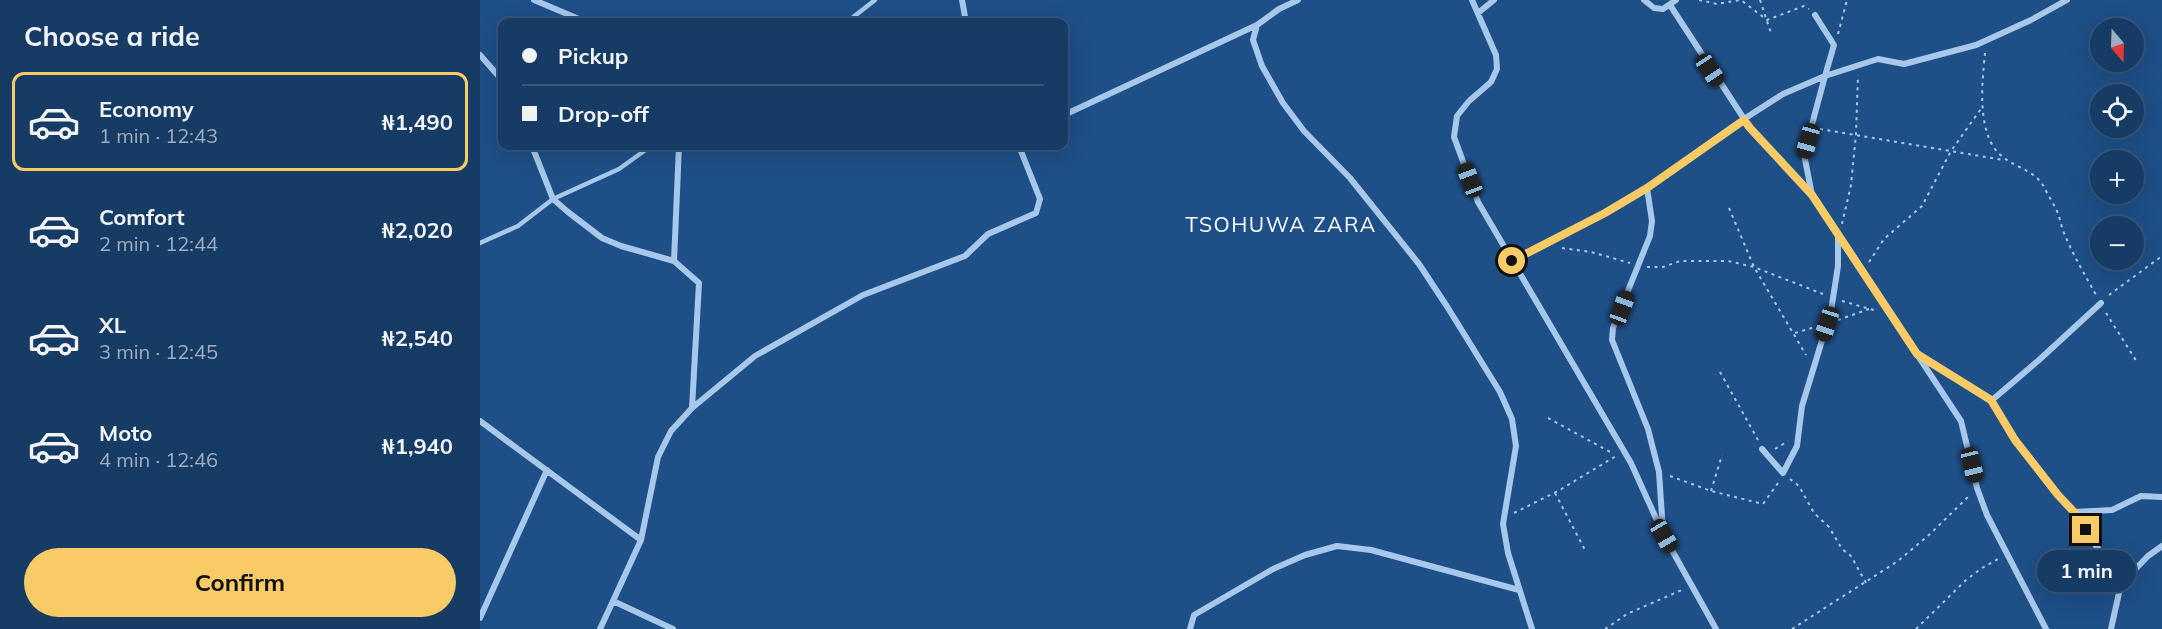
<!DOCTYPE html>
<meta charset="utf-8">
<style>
:root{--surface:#163b65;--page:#23466e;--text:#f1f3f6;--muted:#9eadbf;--line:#355579;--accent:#f9cb67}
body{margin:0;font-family:Mulish,sans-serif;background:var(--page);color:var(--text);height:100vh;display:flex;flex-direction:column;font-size:22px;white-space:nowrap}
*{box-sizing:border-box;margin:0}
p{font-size:20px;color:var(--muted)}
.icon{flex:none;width:33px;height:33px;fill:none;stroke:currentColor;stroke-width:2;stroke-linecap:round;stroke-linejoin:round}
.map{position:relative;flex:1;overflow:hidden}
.side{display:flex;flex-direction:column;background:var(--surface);width:480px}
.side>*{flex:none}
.hud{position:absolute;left:18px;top:18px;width:570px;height:132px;border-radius:12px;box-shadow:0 6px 24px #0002,0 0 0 2px var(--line);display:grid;align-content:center;height:132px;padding:0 24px;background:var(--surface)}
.needle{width:39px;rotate:161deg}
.fabs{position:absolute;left:1610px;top:18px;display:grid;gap:12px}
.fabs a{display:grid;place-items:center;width:54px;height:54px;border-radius:50%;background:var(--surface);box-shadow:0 6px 24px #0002,0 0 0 2px var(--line);font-size:30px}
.end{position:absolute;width:27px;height:27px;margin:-14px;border:8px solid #f9cb67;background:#111;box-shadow:0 0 0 3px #111}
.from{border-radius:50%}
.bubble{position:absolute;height:42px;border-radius:21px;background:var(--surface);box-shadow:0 6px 24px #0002,0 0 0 2px var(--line);font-size:20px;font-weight:700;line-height:42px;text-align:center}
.car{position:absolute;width:18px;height:36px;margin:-18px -9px;border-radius:8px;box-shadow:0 0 4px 2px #0007;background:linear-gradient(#222 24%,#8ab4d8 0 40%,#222 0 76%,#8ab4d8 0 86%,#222 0)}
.hud b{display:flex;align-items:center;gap:21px;height:57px;font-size:22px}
.hud b+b{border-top:2px solid var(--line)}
.hud i{width:15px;height:15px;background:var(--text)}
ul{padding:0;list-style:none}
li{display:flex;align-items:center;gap:18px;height:99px;margin:0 12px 9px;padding:0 12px;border:3px solid transparent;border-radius:12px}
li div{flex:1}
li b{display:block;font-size:22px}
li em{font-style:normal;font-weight:700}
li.active{border-color:var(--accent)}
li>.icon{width:54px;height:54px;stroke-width:1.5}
h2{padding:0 24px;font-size:27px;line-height:72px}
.primary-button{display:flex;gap:12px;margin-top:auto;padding:12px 24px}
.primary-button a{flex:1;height:69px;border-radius:36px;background:var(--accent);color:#111;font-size:24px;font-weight:700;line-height:69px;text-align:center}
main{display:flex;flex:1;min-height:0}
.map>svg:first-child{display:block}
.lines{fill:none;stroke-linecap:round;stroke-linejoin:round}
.path{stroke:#a7c8eb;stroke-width:2;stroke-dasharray:3 4.5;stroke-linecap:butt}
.lane{stroke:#a7c8eb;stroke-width:4.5}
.street{stroke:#a7c8eb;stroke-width:6}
.route{stroke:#f9cb67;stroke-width:8}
.labels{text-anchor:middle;stroke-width:4.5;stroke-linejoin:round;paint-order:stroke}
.quarter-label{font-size:21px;letter-spacing:1.5px;fill:#fff;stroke:#1e4f87}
</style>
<main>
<section class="side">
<h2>Choose a ride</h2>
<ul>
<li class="active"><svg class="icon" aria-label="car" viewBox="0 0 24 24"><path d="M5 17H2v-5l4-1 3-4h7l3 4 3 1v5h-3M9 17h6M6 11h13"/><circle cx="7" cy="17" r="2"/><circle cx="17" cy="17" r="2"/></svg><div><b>Economy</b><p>1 min · 12:43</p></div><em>₦1,490</em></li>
<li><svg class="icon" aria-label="car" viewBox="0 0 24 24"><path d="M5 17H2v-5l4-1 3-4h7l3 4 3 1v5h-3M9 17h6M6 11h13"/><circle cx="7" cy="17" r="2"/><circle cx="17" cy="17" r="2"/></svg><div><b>Comfort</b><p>2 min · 12:44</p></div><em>₦2,020</em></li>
<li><svg class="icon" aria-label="car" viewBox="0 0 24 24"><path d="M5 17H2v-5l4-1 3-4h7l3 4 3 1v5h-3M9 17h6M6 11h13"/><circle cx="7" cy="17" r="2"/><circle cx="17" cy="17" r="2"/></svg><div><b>XL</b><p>3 min · 12:45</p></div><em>₦2,540</em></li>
<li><svg class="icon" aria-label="car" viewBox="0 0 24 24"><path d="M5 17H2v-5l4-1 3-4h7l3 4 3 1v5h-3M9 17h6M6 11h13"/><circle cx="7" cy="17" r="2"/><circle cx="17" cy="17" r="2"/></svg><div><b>Moto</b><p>4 min · 12:46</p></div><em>₦1,940</em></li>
</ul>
<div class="primary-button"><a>Confirm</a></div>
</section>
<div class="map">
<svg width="1682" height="629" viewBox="0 0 1682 629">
<rect width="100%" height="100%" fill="#1e4f87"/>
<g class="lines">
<path class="path" d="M1219,0L1237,4L1261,0L1287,20L1324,6L1329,9
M1280,0L1291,33
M1358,34L1367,0
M1505,53C1502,84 1495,141 1527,160C1539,168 1557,173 1564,187C1568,195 1573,203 1577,211C1580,218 1581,226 1584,233C1593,255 1605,275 1616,295
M1340,129L1524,160
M1249,208L1274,267L1326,355
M1362,224L1371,185L1376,134L1378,75
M1082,248L1111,252L1150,263
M1389,262L1404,239L1442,206L1471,151L1503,106
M1167,267H1183L1200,261H1248L1274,267L1343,294
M1629,295L1682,256
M1362,301L1397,311
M1626,313L1657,362
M1358,320L1389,309
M1315,333L1335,327
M1240,372L1278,440
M1068,418L1132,453
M1295,449L1308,441
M1190,476L1231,491L1283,504L1298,483
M1310,479L1319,486L1334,513L1349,527L1362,549L1371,556L1386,583
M1231,491L1242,455
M1075,493L1105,550
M1034,513L1078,491L1136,456
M1125,629L1147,614L1204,589
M1312,629L1418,561L1450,534L1489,496
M1436,629L1486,580L1502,568L1518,559"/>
<path class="lane" d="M367,22L395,0
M0,243L38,226L73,199L139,169L171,146"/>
<path class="street" d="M54,0L106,22
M482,0L486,22
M818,0L799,9L777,25L773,40L782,66L803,103L824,131L870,178L939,264L968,308L1020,392L1032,419L1036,446L1023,524L1028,553L1052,629
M992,0L1016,55L1017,69L1011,82L989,101L977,116L974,137L998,202L1151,463L1184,536L1236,629
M1164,0L1174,8L1183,9L1196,0
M1190,5L1270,128L1332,195L1481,421L1497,488L1507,515L1566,629
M998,13L1014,0
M1335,15L1354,45L1345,76L1398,59L1424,64L1496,45L1551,20L1587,0
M0,55L22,80
M584,115L777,25
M52,146L73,199L88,212L122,238L141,246L194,261
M199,146L194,261L219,283L212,408
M1167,188L1172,221L1170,236L1133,328L1132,340L1168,429L1179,472L1183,531
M1332,195L1324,154L1345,76
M1032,261L1125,213L1167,188L1264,119L1303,94L1345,76
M1440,356L1511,401L1535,440L1578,495L1594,512L1632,510L1661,496L1682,497
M1511,401L1559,360L1621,303
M0,421L161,540
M1282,449L1303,473L1317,446L1322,406L1351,311L1358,266V235
M1594,512L1641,584
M133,601L161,540L178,457L191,431L212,408L275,356L383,295L485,256L508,234L556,213L560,199L539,146
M0,618L67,470
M120,629L133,601L193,629
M710,629L714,615L793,569L825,555L857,546L891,550L1039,590
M1631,629L1641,584L1668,556L1682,546"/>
</g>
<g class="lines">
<path class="route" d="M1032,261L1125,213L1167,188L1264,120L1270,128L1332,195L1437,354L1511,400L1535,440L1578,495L1594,512L1606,530"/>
</g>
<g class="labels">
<g class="quarter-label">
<text x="801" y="232">TSOHUWA ZARA</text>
</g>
</g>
</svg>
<div class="fabs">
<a><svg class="needle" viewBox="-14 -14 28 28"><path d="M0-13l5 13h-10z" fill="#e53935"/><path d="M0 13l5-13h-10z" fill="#9eadbf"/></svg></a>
<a><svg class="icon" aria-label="locate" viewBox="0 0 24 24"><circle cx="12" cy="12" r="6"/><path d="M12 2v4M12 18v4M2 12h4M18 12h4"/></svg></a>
<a>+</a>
<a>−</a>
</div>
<i class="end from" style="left:1032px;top:261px"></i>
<i class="end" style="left:1606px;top:530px"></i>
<div class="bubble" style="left:1557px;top:550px;width:99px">1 min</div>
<i class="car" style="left:1230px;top:70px;rotate:146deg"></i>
<i class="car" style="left:1328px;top:141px;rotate:196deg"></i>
<i class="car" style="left:990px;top:180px;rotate:339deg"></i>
<i class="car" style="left:1142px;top:308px;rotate:20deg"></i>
<i class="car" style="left:1347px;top:324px;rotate:198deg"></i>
<i class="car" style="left:1492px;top:465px;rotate:166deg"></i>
<i class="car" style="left:1184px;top:536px;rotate:150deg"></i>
<div class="hud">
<b><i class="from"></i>Pickup</b>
<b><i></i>Drop-off</b>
</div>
</div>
</main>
